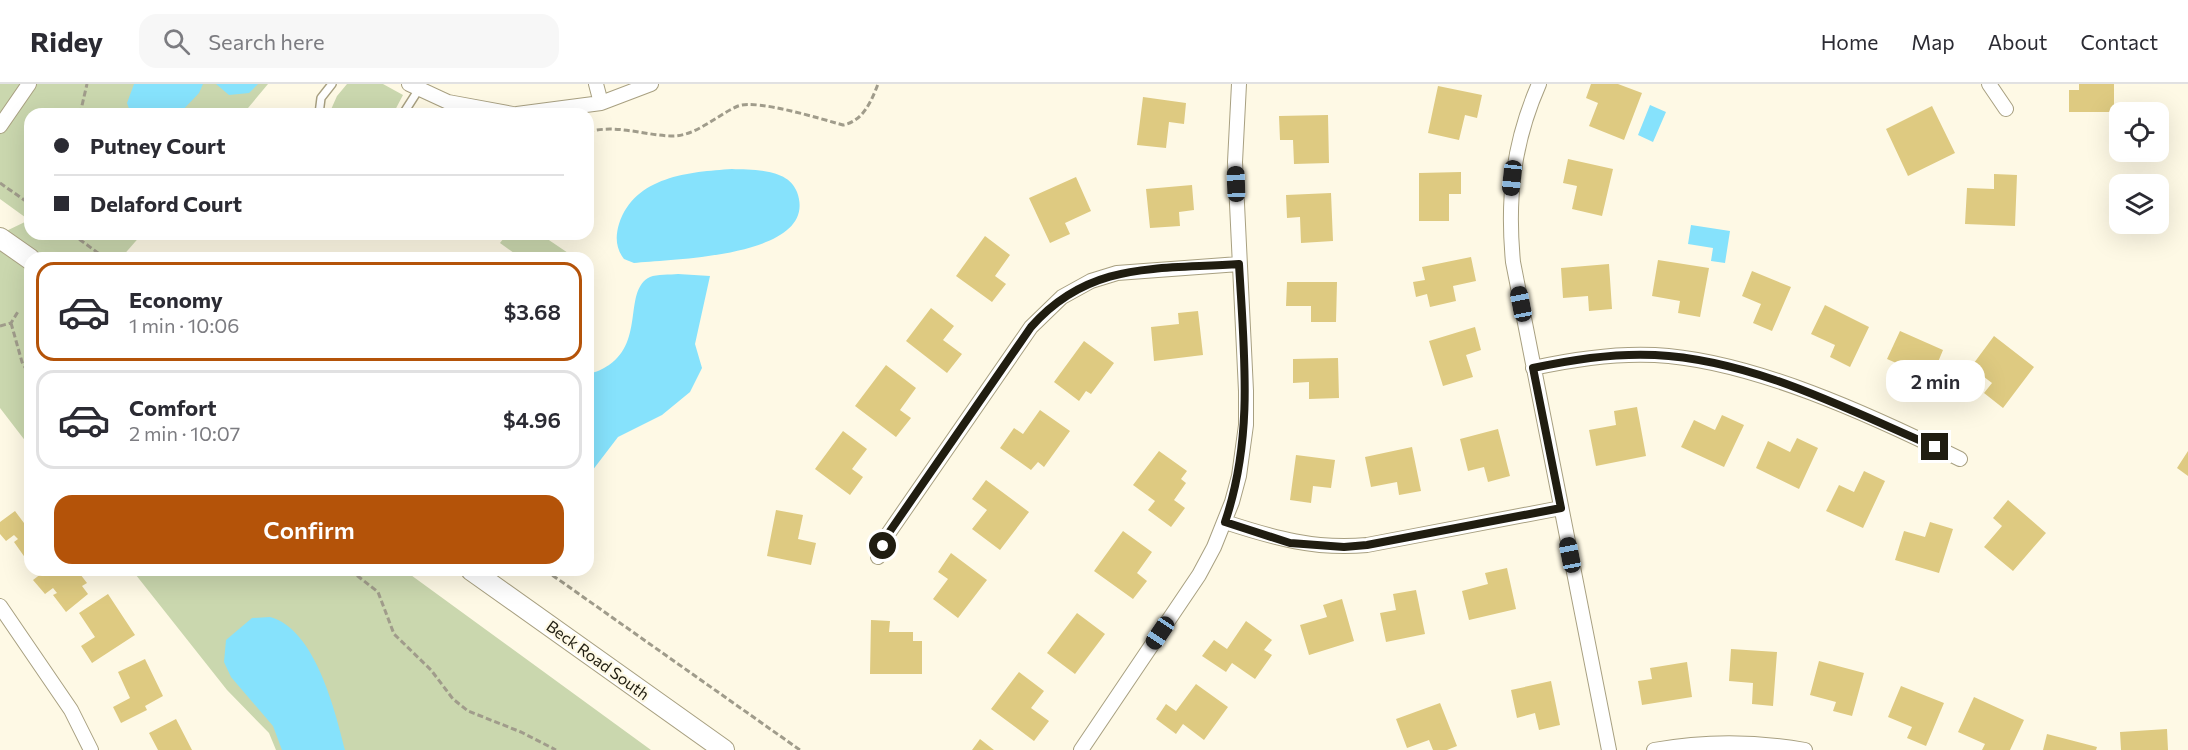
<!DOCTYPE html>
<meta charset="utf-8">
<style>
:root{--surface:#fff;--page:#f7f7f7;--text:#2b2b33;--muted:#7c7c81;--line:#e1e1e2;--accent:#b45309}
body{margin:0;font-family:Commissioner,sans-serif;background:var(--page);color:var(--text);height:100vh;display:flex;flex-direction:column;font-size:22px;white-space:nowrap}
*{box-sizing:border-box;margin:0}
p{font-size:20px;color:var(--muted)}
.icon{flex:none;width:33px;height:33px;fill:none;stroke:currentColor;stroke-width:2;stroke-linecap:round;stroke-linejoin:round}
.map{position:relative;flex:1;overflow:hidden}
.panel{position:absolute;left:24px;top:168px;width:570px;height:324px;display:flex;flex-direction:column;background:var(--surface);border-radius:18px;box-shadow:0 6px 24px #0002}
.panel>*{flex:none}
.banner{position:absolute;left:24px;top:24px;width:570px;height:132px;border-radius:18px;box-shadow:0 6px 24px #0002;display:grid;align-content:center;height:132px;padding:0 30px;background:var(--surface)}
.tools{position:absolute;left:2109px;top:18px;display:grid;gap:12px}
.tools a{display:grid;place-items:center;width:60px;height:60px;border-radius:12px;background:var(--surface);box-shadow:0 6px 24px #0002;font-size:30px}
.end{position:absolute;width:27px;height:27px;margin:-14px;border:8px solid #201d11;background:#fff;box-shadow:0 0 0 3px #fff}
.from{border-radius:50%}
.bubble{position:absolute;height:42px;border-radius:18px;background:var(--surface);box-shadow:0 6px 24px #0002;font-size:20px;font-weight:600;line-height:42px;text-align:center}
.car{position:absolute;width:18px;height:36px;margin:-18px -9px;border-radius:8px;box-shadow:0 0 4px 2px #0007;background:linear-gradient(#222 24%,#8ab4d8 0 40%,#222 0 76%,#8ab4d8 0 86%,#222 0)}
.banner b{display:flex;align-items:center;gap:21px;height:57px;font-size:22px}
.banner b+b{border-top:2px solid var(--line)}
.banner i{width:15px;height:15px;background:var(--text)}
ul{padding:10px 0 0;list-style:none}
li{display:flex;align-items:center;gap:18px;height:99px;margin:0 12px 9px;padding:0 18px;border:3px solid var(--line);border-radius:18px}
li div{flex:1}
li b{display:block;font-size:22px}
li em{font-style:normal;font-weight:600}
li.current{border-color:var(--accent)}
li>.icon{width:54px;height:54px;stroke-width:1.5}
.primary-button{display:flex;gap:12px;margin-top:auto;padding:12px 30px}
.primary-button a{flex:1;height:69px;border-radius:18px;background:var(--accent);color:#fff;font-size:24px;font-weight:600;line-height:69px;text-align:center}
header{display:flex;align-items:center;gap:36px;box-sizing:border-box;height:84px;padding:0 30px;background:var(--surface);border-bottom:2px solid var(--line)}
header strong{font-size:28px}
nav{display:flex;gap:33px;margin-inline-start:auto;font-size:21px}
.search{width:420px;height:54px;background:var(--page);display:flex;align-items:center;gap:15px;box-sizing:border-box;padding:0 21px;border-radius:18px;color:var(--muted);font-size:22px}
.map>svg:first-child{display:block}
.green{fill:#cad7ae}
.water{fill:#86e2fc}
.building{fill:#deca81}
.lines{fill:none;stroke-linecap:round;stroke-linejoin:round}
.service-casing{stroke:#a8a081;stroke-width:10}
.minor-casing{stroke:#a8a081;stroke-width:16}
.secondary-casing{stroke:#a8a081;stroke-width:22}
.path{stroke:#a09c8b;stroke-width:3;stroke-dasharray:6 3;stroke-linecap:butt}
.service{stroke:#fff;stroke-width:7}
.minor{stroke:#fff;stroke-width:14}
.secondary{stroke:#fff;stroke-width:20}
.route{stroke:#201d11;stroke-width:8}
.labels{text-anchor:middle;stroke-width:4.5;stroke-linejoin:round;paint-order:stroke}
.street-label{font-size:16px;fill:#201d11;stroke:#fef9e5}
</style>
<header>
<strong>Ridey</strong>
<div class="search"><svg class="icon" aria-label="search" viewBox="0 0 24 24"><circle cx="10" cy="10" r="6"/><path d="M15 15l6 6"/></svg>Search here</div>
<nav><a>Home</a><a>Map</a><a>About</a><a>Contact</a></nav>
</header>
<div class="map">
<svg width="2188" height="666" viewBox="0 0 2188 666">
<rect width="100%" height="100%" fill="#fef9e5"/>
<path class="green" d="M0,0H268L243,30H30V150H142L121,174H30V363L0,324V150L29,136L0,115Z
M347,0H383L403,11L393,30H329L337,12Z
M507,150H540L571,171L569,174H521L500,159Z
M132,486H404L651,666H276L269,649L227,606Z"/>
<path class="water" d="M134,0H203L199,9L179,30H131L127,19Z
M216,0H258L249,9L229,11Z
M1650,21L1666,28L1653,58L1638,51Z
M732,85C753,86 788,84 797,108C821,173 673,175 634,179L624,175C616,165 615,153 619,140C635,92 689,88 732,85Z
M1691,141L1730,147L1725,179L1711,177L1713,164L1688,160Z
M678,190L710,192L695,260L702,284L690,308L662,331L618,353L592,387L588,389V289C597,289 602,285 609,281C645,257 623,206 650,193C657,190 670,191 678,190Z
M270,533C315,545 335,626 345,666H282L273,642L231,593L224,578L226,556L252,534Z"/>
<path class="building" d="M1591,0H1618L1642,9L1624,56L1589,42L1598,19L1586,14Z
M2079,0H2114V28H2069V6H2079Z
M1438,2L1482,11L1477,34L1465,31L1459,56L1428,49Z
M1143,13L1186,19L1184,40L1169,38L1166,64L1137,61Z
M1932,22L1955,69L1908,92L1886,45Z
M1328,31L1329,79L1294,80L1293,56H1280L1279,32Z
M1568,75L1613,85L1602,132L1572,125L1577,102L1563,99Z
M1461,88V110H1449V137H1419V89Z
M1994,90L2017,91L2015,142L1965,140L1967,104L1994,105Z
M1076,93L1091,127L1065,139L1070,150L1050,159L1029,114Z
M1192,101L1194,126L1179,128L1180,142L1150,144L1146,105Z
M1331,109L1333,157L1301,159L1300,133L1287,134L1286,111Z
M985,152L1010,171L995,192L1006,200L992,218L956,192Z
M1471,173L1476,197L1453,202L1456,217L1430,223L1427,210L1416,213L1413,198L1425,196L1422,183Z
M1658,176L1709,184L1700,233L1678,229L1680,217L1652,212Z
M1609,180L1612,225L1589,227L1588,212L1563,214L1561,184Z
M1752,187L1791,203L1772,247L1753,239L1761,220L1742,212Z
M1287,198H1337L1336,238H1311V222H1286Z
M1825,221L1869,243L1850,283L1830,273L1835,261L1811,250Z
M931,224L954,242L943,256L962,270L947,289L906,257Z
M1198,227L1203,271L1154,277L1151,243L1179,240L1178,229Z
M1475,243L1481,266L1466,271L1473,293L1443,302L1429,257Z
M1900,247L1943,266L1926,307L1905,298L1910,285L1887,275Z
M1994,252L2034,283L2003,324L1984,309L1992,299L1971,283Z
M1084,257L1114,279L1091,310L1086,307L1079,317L1054,298Z
M1338,274L1339,314L1309,315V298L1293,299V275Z
M886,281L916,304L900,326L911,334L896,353L855,322Z
M1637,323L1646,372L1596,382L1589,346L1616,341L1614,327Z
M1040,326L1070,347L1044,383L1038,378L1031,386L1000,364L1014,344L1023,350Z
M1722,331L1744,341L1724,383L1681,363L1694,336L1715,346Z
M1498,345L1510,392L1488,398L1484,383L1468,387L1460,355Z
M843,347L867,365L852,385L863,393L850,411L815,385Z
M1797,354L1818,364L1799,405L1756,384L1768,357L1790,368Z
M1412,363L1421,407L1399,411L1397,398L1371,403L1365,373Z
M1159,367L1187,387L1181,395L1186,399L1174,416L1185,424L1171,443L1148,426L1155,417L1133,401Z
M2188,367V392L2177,384Z
M1296,371L1335,376L1331,404L1313,402L1311,419L1290,416Z
M1864,387L1885,397L1863,444L1826,427L1839,401L1854,408Z
M986,396L1029,428L1000,466L972,445L987,426L972,415Z
M2008,416L2046,449L2013,487L1984,463L2002,442L1993,434Z
M776,426L803,431L798,455L816,459L811,481L767,472Z
M15,427L24,439L30,434V472L26,475L14,458L18,455L14,451L6,457L0,450V438Z
M1930,438L1953,445L1939,489L1895,476L1904,447L1925,453Z
M1123,447L1152,468L1137,489L1147,497L1133,515L1094,487Z
M951,469L987,496L958,534L933,515L948,495L938,488Z
M1507,484L1516,525L1469,536L1462,507L1488,500L1485,489Z
M46,486H58L63,492L70,486H77L87,499L82,502L88,510L66,528L53,511L57,509L53,504L45,510L33,496Z
M1416,506L1425,550L1386,558L1380,529L1396,526L1393,510Z
M108,510L135,551L92,579L81,562L95,553L79,529Z
M1342,515L1354,557L1309,571L1300,541L1327,533L1323,521Z
M1077,529L1105,550L1075,590L1047,569Z
M871,536L890,537L889,548H913V557H922V590H870Z
M1246,537L1272,556L1264,566L1272,571L1255,595L1232,579L1226,588L1202,572L1214,556L1227,565Z
M1731,565L1777,568L1773,622L1752,620L1753,599L1729,597Z
M145,575L163,612L145,622L147,626L121,639L113,623L130,614L118,588Z
M1819,577L1864,589L1852,632L1833,627L1836,618L1810,611Z
M1687,578L1692,613L1642,621L1638,597L1652,595L1650,584Z
M1019,588L1044,607L1031,624L1049,637L1034,657L991,625Z
M1551,597L1560,641L1539,646L1535,629L1517,634L1511,606Z
M1196,600L1228,623L1204,656L1183,640L1176,650L1156,635L1166,620L1176,627Z
M1901,602L1944,619L1926,662L1907,654L1912,643L1888,633Z
M1974,613L2024,636L2010,666H1982L1985,660L1958,648Z
M1440,619L1457,662L1447,666H1433L1429,656L1407,664L1396,635Z
M176,635L192,666H158L149,649Z
M2167,645L2168,666H2121L2120,648Z
M2047,650L2097,663L2096,666H2043Z
M980,655L994,666H972Z"/>
<g class="lines">
<g class="service-casing">
<path id="service" d="M319,30L321,14L332,0
M403,30L419,5"/>
</g>
<g class="minor-casing">
<path id="minor" d="M409,0L448,18L513,30
M596,0L601,19
M1539,0C1513,59 1507,115 1513,178L1609,666
M1989,0L2006,25
M517,30L601,19L651,0
M0,42L29,0
M1533,284C1574,275 1614,269 1655,271C1752,276 1873,332 1960,375
M1225,438C1274,454 1316,466 1367,461L1561,424
M878,473L888,450L1031,243L1062,213L1091,197L1117,189L1239,180
M0,522L71,626L91,666
M1081,666L1199,491L1214,463L1232,418L1239,392L1246,341V307L1235,78L1239,0
M1654,666C1703,657 1755,657 1805,666"/>
</g>
<g class="secondary-casing">
<path id="secondary" d="M0,154L30,175
M471,486L724,666"/>
</g>
<path class="path" d="M80,30L87,0
M588,48C616,40 643,51 671,52C695,53 717,31 738,22C758,15 821,35 843,41C863,37 871,18 878,0
M0,99L30,120
M72,150L105,174
M11,239L22,278L30,292
M0,242L11,239L19,226
M350,486L378,508L394,550L431,586L453,615L468,627L521,648L556,666
M545,486L800,666"/>
<use href="#service" class="service"/>
<use href="#minor" class="minor"/>
<use href="#secondary" class="secondary"/>
</g>
<g class="lines">
<path class="route" d="M883,462L888,450L1031,243C1090,176 1158,186 1239,180C1244,268 1254,353 1225,438L1290,459L1344,463L1367,461L1561,424L1533,284C1574,275 1614,269 1655,271C1754,276 1846,325 1935,363"/>
</g>
<g class="labels">
<g class="street-label">
<text transform="translate(598 576) rotate(36)" y="6">Beck Road South</text>
</g>
</g>
</svg>
<div class="tools">
<a><svg class="icon" aria-label="locate" viewBox="0 0 24 24"><circle cx="12" cy="12" r="6"/><path d="M12 2v4M12 18v4M2 12h4M18 12h4"/></svg></a>
<a><svg class="icon" aria-label="layers" viewBox="0 0 24 24"><path d="M12 4l9 5-9 5-9-5zM3 14l9 5 9-5"/></svg></a>
</div>
<i class="end from" style="left:883px;top:462px"></i>
<i class="end" style="left:1935px;top:363px"></i>
<div class="bubble" style="left:1886px;top:276px;width:99px">2 min</div>
<i class="car" style="left:1512px;top:94px;rotate:186deg"></i>
<i class="car" style="left:1236px;top:100px;rotate:358deg"></i>
<i class="car" style="left:1521px;top:220px;rotate:349deg"></i>
<i class="car" style="left:1570px;top:471px;rotate:349deg"></i>
<i class="car" style="left:1160px;top:549px;rotate:214deg"></i>
<div class="banner">
<b><i class="from"></i>Putney Court</b>
<b><i></i>Delaford Court</b>
</div>
<section class="panel">
<ul>
<li class="current"><svg class="icon" aria-label="car" viewBox="0 0 24 24"><path d="M5 17H2v-5l4-1 3-4h7l3 4 3 1v5h-3M9 17h6M6 11h13"/><circle cx="7" cy="17" r="2"/><circle cx="17" cy="17" r="2"/></svg><div><b>Economy</b><p>1 min · 10:06</p></div><em>$3.68</em></li>
<li><svg class="icon" aria-label="car" viewBox="0 0 24 24"><path d="M5 17H2v-5l4-1 3-4h7l3 4 3 1v5h-3M9 17h6M6 11h13"/><circle cx="7" cy="17" r="2"/><circle cx="17" cy="17" r="2"/></svg><div><b>Comfort</b><p>2 min · 10:07</p></div><em>$4.96</em></li>
</ul>
<div class="primary-button"><a>Confirm</a></div>
</section>
</div>
